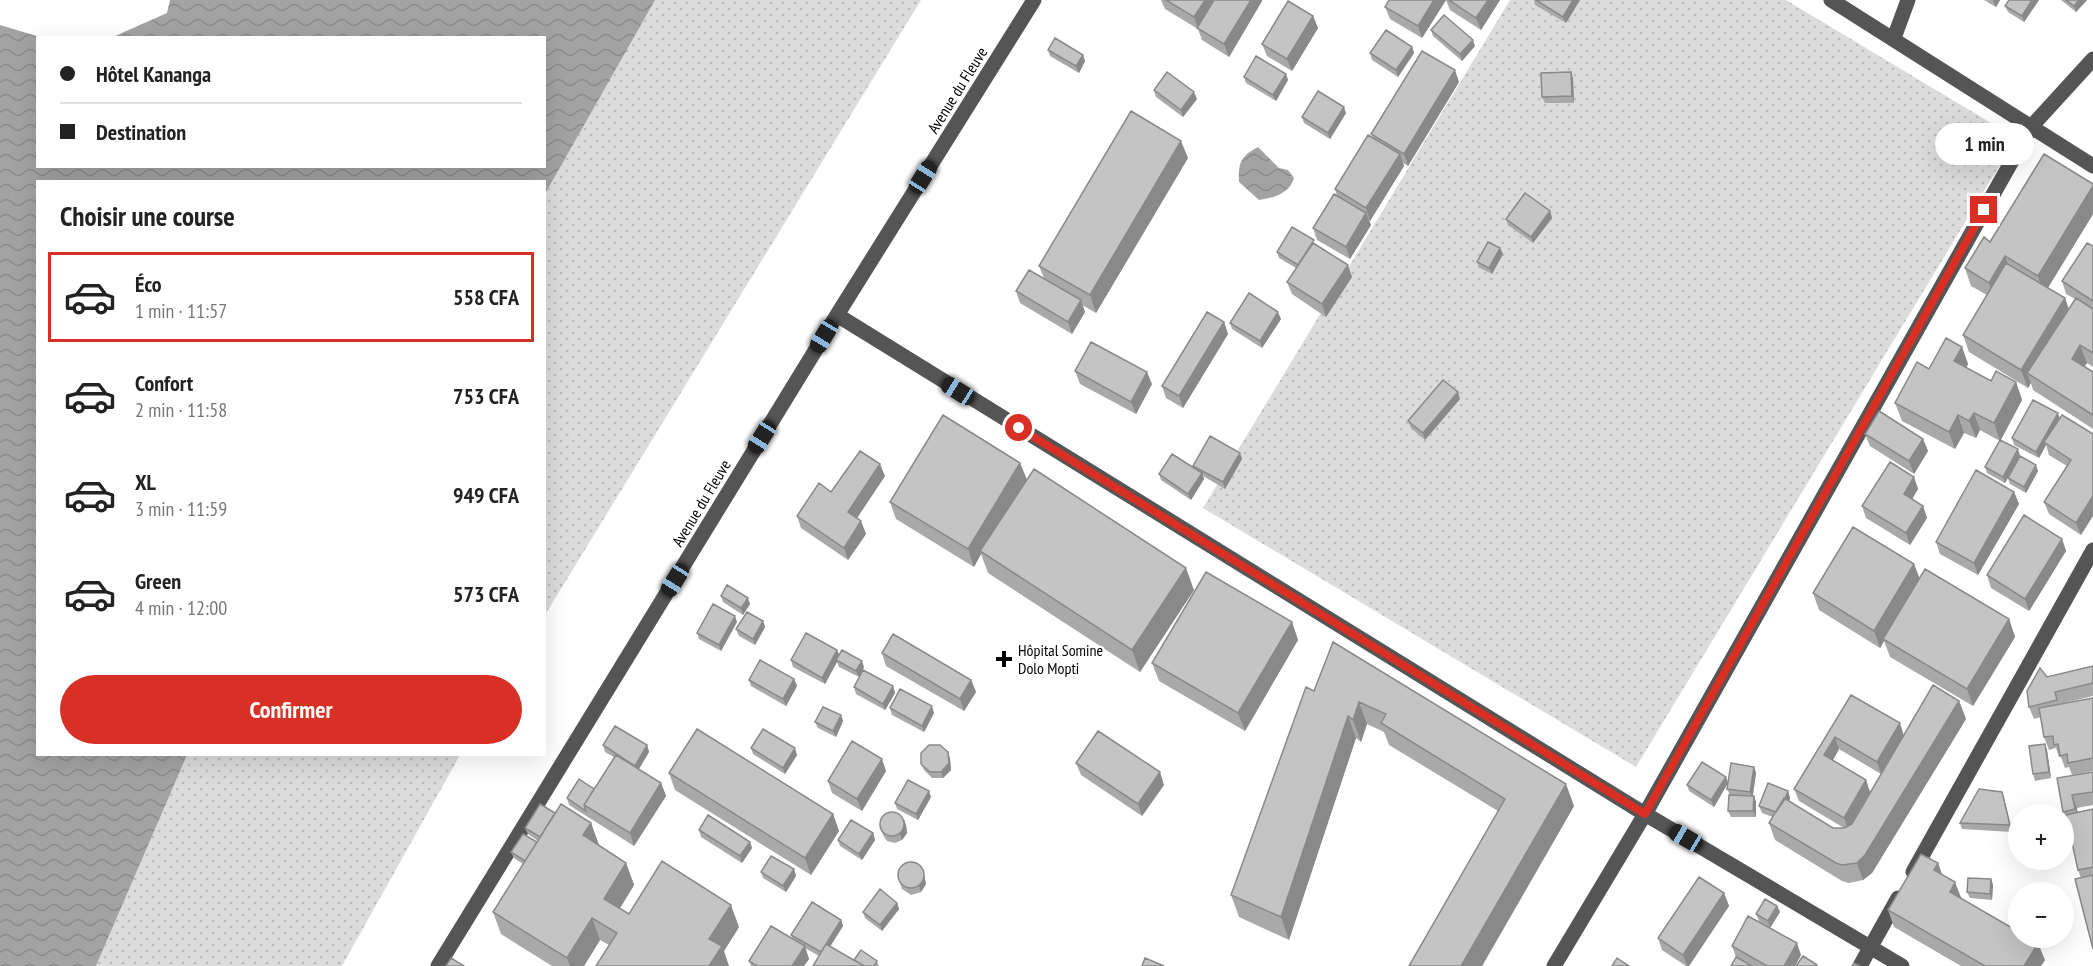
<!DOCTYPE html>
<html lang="fr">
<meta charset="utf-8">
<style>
:root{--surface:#fff;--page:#f2f2f2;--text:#222;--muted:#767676;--line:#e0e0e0;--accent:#d93025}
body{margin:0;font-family:"PT Sans Narrow",sans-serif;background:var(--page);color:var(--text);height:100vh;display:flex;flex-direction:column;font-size:22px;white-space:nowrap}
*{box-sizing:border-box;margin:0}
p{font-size:20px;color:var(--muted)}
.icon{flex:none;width:33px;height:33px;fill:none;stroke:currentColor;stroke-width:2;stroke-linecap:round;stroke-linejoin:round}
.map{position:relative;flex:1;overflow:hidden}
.drawer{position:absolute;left:36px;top:180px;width:510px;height:576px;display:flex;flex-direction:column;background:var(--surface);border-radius:0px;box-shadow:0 6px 24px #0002}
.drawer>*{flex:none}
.guide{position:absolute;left:36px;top:36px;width:510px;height:132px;border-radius:0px;box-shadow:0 6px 24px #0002;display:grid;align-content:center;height:132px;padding:0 24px;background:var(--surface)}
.tools{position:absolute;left:2008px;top:804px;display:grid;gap:12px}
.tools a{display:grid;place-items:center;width:66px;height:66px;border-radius:50%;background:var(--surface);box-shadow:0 6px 24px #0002;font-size:30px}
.end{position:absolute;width:27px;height:27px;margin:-14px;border:8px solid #d93025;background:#fff;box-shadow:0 0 0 3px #fff}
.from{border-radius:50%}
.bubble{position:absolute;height:42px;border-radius:21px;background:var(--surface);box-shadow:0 6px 24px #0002;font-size:20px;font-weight:700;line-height:42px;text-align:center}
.car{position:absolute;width:18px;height:36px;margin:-18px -9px;border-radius:8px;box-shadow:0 0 4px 2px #0007;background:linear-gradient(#222 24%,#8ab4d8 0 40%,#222 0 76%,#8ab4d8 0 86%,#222 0)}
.guide b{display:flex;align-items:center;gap:21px;height:57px;font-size:22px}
.guide b+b{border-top:2px solid var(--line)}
.guide i{width:15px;height:15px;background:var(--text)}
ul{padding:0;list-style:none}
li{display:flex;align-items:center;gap:18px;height:90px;margin:0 12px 9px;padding:0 12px;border:3px solid transparent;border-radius:0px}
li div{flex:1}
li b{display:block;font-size:22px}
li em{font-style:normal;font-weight:700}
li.on{border-color:var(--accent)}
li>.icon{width:54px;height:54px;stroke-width:1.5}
h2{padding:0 24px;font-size:27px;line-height:72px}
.button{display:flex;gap:12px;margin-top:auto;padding:12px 24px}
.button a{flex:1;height:69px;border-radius:36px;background:var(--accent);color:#fff;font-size:24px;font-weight:700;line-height:69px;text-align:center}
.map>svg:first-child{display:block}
.grass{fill:url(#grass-dots)}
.water{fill:url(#water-waves)}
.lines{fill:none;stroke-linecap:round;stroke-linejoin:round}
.minor{stroke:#555;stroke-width:15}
.wall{fill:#a9a9a9;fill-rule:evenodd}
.shaded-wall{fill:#898989}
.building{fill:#c4c4c4;stroke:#898989;stroke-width:1.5}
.route{stroke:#d93025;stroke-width:8}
.poi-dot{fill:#000;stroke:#fff;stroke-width:2}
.labels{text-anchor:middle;stroke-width:4.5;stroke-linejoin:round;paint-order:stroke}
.street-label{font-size:16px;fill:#000;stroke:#fff}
.poi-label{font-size:16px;fill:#000;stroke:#fff;text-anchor:start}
</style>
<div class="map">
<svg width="2093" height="966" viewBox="0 0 2093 966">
<defs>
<pattern id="grass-dots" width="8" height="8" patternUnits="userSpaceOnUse" patternTransform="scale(1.5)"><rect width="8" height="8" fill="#dcdcdc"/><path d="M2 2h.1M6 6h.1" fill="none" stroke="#bbb" stroke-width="1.8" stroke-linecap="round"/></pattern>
<pattern id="water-waves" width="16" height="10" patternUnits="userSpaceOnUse" patternTransform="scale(1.5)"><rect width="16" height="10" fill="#a3a3a3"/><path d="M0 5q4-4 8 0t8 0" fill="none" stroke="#8b8b8b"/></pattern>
</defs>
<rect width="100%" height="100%" fill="#fff"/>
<path class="grass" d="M654,0H921L545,615V194Z
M1510,0H1786L2016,138L1636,767L1203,508Z
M187,755H460L342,966H96Z"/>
<path class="water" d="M170,0H655L545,194L544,182H38V754L187,755L96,966H0V25L40,37L38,38V166H544V38L113,37L167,13Z
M1258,147L1279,168L1288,170L1294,178C1290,193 1274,198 1259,200L1239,182C1238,163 1241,156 1258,147Z"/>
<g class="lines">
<path class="minor" d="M1831,0L2093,166
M1894,38L1908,0
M837,315L1640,811L1902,966
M1913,872L2093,550
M438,966L837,315L1034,0
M1554,966L1645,814L2031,127L2093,59
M1860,966L1898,898"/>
</g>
<path class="wall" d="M1161,0H1262V1L1229,57L1202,40L1198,29L1165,9Z
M1389,0H1446L1422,38L1390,19L1385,7Z
M1446,0H1500L1481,30L1450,10Z
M1534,0H1580L1566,23L1535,5Z
M1984,0H2000L1996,7Z
M2009,0H2039L2024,22L2008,12L2005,6Z
M2061,0H2087L2076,12Z
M1313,16L1318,28L1292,71L1267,56L1262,44Z
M1431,30L1475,46L1462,61L1433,36Z
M1412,47L1414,53L1398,77L1372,60L1370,53Z
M1048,50L1083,55L1085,61L1079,73L1050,56Z
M1286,74L1288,80L1276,101L1246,83L1244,77Z
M1573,78L1574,103H1545L1542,97Z
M1459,82L1408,166L1403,163L1404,166L1370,221L1369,220L1371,225L1350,259L1317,240L1313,228L1337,196L1335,189L1373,137L1371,134Z
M1154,90L1197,99L1183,117L1156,97Z
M1346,113L1330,139L1304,123L1302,117Z
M1188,158L1096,313L1082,305L1085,312L1072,334L1020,303L1016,291L1044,278L1039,266Z
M1550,211L1552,218L1533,243L1508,225L1506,219Z
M2093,214L2048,288L2065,298L2069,309L2075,299L2066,294L2062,281L2093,246V367L2087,363L2084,367L2093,372V429L2033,390L2031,383L2028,388L1969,352L1963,335L1987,295L1971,286L1965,268L1990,242Z
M1500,248L1503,254L1492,274L1480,268L1477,262Z
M1277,252L1352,277L1326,317L1292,294L1287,282L1296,268L1279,258Z
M1281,319L1262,348L1232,329L1230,323Z
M1224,322L1228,334L1183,408L1166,398L1162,386Z
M1962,347L1968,364L1966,368L1991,381L2016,382L2022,400L2001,440L2038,471L2026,493L2010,484L2008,478L2017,461L2005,483L1987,473L1985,467L2000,441L1980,430L1976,438L1964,433L1955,449L1902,421L1895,403L1929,369Z
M1075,371L1152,384L1136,414L1080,384Z
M1460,399L1425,440L1411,428L1408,421Z
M2060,419L2093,434L2081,535L2049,514L2044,502L2067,466L2049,455L2046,445L2039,458L2014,445L2012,438Z
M1865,434L1923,439L1928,451L1914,474L1870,446Z
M1240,453L1242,459L1225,489L1203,476L1204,479L1191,500L1161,480L1159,474L1194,468L1193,466Z
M1020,463L1027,480L1194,590L1140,672L988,573L981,554L974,567L896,519L890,502Z
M885,476L857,518L866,534L848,560L801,528L797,516L831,492Z
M1914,477L1918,489L1912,499L1923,506L1927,518L1910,545L1866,518L1862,506Z
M2014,492L2019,504L1978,575L1940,554L1936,542Z
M2062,539L2066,551L2029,611L1991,588L1987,575Z
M1914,564L1919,578L2009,619L2015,637L1973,706L1890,657L1884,641L1880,648L1819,610L1813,593Z
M721,596L750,604L743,615L723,602Z
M763,621L765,627L755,645L739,636L736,629Z
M737,622L721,651L699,639L697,633Z
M1292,622L1298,640L1245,731L1159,681L1152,663Z
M1333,642L1574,806L1482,966H1409L1498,811L1389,745L1384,732L1367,724L1361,742L1356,738L1289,940L1239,917L1231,895L1314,691Z
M882,653L971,680L976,692L964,711L886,666Z
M839,655L864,667L859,677L839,667L837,662L825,684L793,667L791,660Z
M2093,666V696L2060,704L2093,698V771L2072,775L2069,767L2065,768L2061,757H2059L2056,748L2049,750L2044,737L2041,717L2034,719L2029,707L2047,677Z
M794,679L797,686L786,706L751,686L749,680Z
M893,686L895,693L885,710L856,694L854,687Z
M1851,695L1904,735L1959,701L1966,719L1872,873L1863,880L1849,883L1842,881L1775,840L1769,823L1773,817L1762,813L1759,806L1788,791L1790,798L1789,801L1833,828H1844L1799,801L1794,789ZM1839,749L1881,774L1870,792L1866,780L1833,760Z
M890,708L934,713L924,732L892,715Z
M841,715L843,721L836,737L818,728L815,722Z
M2045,744L2047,750L2051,778L2035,781L2033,774Z
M603,745H647L649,752L639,769L661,783L666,796L634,846L569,805L567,798L594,789L614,757L605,752Z
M751,748L797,755L785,774L753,754Z
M948,752L950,759L951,770L943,778H932L924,770L921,764Z
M1076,763L1164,785L1142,816L1081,775Z
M1754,767L1756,773L1753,796H1754L1756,802V817H1731L1728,811L1730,795L1727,789Z
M886,771L862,811L832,793L828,781Z
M2093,772V805L2077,808V812L2093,809V949L2081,878L2078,870L2068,824H2067L2063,812L2057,778Z
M669,773L833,814L839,831L811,875L675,790Z
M1726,777L1728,783L1714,807L1689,791L1687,785Z
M2002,792L2012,832L1962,829L1960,823Z
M931,797L918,820L897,809L895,803Z
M555,813L591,823L599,846L626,863L634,885L620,908L629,914L739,927L724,951L609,945L600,940L584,966H552L501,934L493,912L523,864L514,858L511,852L537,842L538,841L528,834L525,828Z
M906,825L907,833L902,840L895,843L887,841L883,835L880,828Z
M699,830L750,842L752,848L742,863L701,837Z
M873,833L875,840L862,860L840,846L838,840Z
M1938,863L1942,874L1961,898L2045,960L2041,966H1961L1894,927L1888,910Z
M794,869L796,876L786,892L763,878L761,872Z
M924,874L926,884L921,892L911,895L902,889L900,883Z
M1991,879L1993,885L1992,900L1970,898L1967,892Z
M1724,893L1729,906L1689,966H1686L1662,950L1658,938Z
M897,903L899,909L882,931L865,918L863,912Z
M1777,906L1780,912L1770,928L1759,921L1756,914Z
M841,920L843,926L830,946L854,960L877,961L879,966H813L819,956L805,948L809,959L804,966H751L749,961L793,939L791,935Z
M1732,946L1801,955L1795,966H1731L1736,957Z"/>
<path class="shaded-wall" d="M1205,0H1217L1198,29L1194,17Z
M1251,0H1262V1L1229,57L1224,44Z
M1434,0H1446L1422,38L1418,26Z
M1488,0H1500L1481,30L1476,18Z
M1573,0H1580L1566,23L1563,17Z
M1994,0H2000L1996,7L1993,1Z
M2032,0H2039L2024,22L2022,16Z
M2079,0H2087L2076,12L2074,6Z
M1313,16L1318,28L1292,71L1287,59Z
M1473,40L1475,46L1462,61L1460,54Z
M1412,47L1414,53L1398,77L1396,70Z
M1083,55L1085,61L1079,73L1076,66Z
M1455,70L1459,82L1408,166L1404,154Z
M1571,72L1573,78L1574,103L1572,96Z
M1286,74L1288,80L1276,101L1273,95Z
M1194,92L1197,99L1183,117L1181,110Z
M1344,107L1346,113L1330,139L1328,133Z
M1181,141L1188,158L1096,313L1090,295Z
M1400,154L1404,166L1370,221L1366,208Z
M2093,186V214L2044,294L2038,276Z
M1550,211L1552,218L1533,243L1531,237Z
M1366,213L1371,225L1350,259L1346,247Z
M1500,248L1503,254L1492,274L1489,268Z
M2005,256L2012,274L1995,300L1989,283Z
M1348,265L1352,277L1326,317L1322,304Z
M2065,298L2071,316L2027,373L2031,383L2028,388L2021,370Z
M1081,300L1085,312L1072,334L1068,322Z
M1278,312L1281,319L1262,348L1260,341Z
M1224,322L1228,334L1183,408L1179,396Z
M2080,345L2087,363L2078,376L2072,359Z
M1962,347L1968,364L1960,379L1954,361Z
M1147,372L1152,384L1136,414L1131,402Z
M2016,382L2022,400L2000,441L1994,423Z
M1458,392L1460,399L1425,440L1423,433Z
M1974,413L1980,430L1976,438L1969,421Z
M2058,413L2060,419L2044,442L2046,445L2039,458L2036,452Z
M1958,415L1964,433L1955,449L1949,432Z
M1923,439L1928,451L1914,474L1909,461Z
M2018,449L2020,456L2005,483L2003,477Z
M1240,453L1242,459L1225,489L1223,482Z
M1020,463L1027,480L980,551L981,554L974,567L968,549Z
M880,464L885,476L853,524L848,512Z
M2036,465L2038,471L2026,493L2024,487Z
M1202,473L1204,479L1191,500L1188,494Z
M1914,477L1918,489L1908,506L1904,494Z
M2014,492L2019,504L1978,575L1974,563Z
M2093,496V516L2081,535L2076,523Z
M1923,506L1927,518L1910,545L1906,533Z
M861,521L866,534L848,560L844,548Z
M2062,539L2066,551L2029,611L2025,599Z
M1914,564L1921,582L1883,639L1884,641L1880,648L1874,631Z
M1186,568L1194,590L1140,672L1132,650Z
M748,598L750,604L743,615L741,608Z
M735,616L737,622L721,651L719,645Z
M2009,619L2015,637L1973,706L1967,689Z
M763,621L765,627L755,645L753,639Z
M1292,622L1298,640L1245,731L1238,713Z
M837,650L840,656L825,684L822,678Z
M862,661L864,667L859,677L856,671Z
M794,679L797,686L786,706L783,699Z
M971,680L976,692L964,711L960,699Z
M893,686L895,693L885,710L883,704Z
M1959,701L1966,719L1872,873L1863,880L1857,863Z
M1359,702L1367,724L1361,742L1353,720Z
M932,706L934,713L924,732L922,726Z
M841,715L843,721L836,737L833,731Z
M1348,716L1356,738L1289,940L1281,917Z
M1900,723L1904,736L1881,774L1877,762Z
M1835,737L1839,749L1829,767L1824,755Z
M2045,744L2047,750L2051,778L2049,772Z
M647,745L649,752L637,772L635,766Z
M795,748L797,755L785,774L783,768Z
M948,752L950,759L951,770L943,778L941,772Z
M882,759L886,771L862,811L857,799Z
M1754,767L1756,773L1752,799L1750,792Z
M1160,772L1164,785L1142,816L1138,804Z
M1726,777L1728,783L1714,807L1711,800Z
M1866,780L1870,792L1848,830L1844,818Z
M661,783L666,796L634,846L630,833Z
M1566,784L1574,806L1482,966H1461Z
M929,791L931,797L918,820L916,814Z
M1788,791L1790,798L1781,820L1779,814Z
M2002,792L2004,798L2012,832L2010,825Z
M2072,795L2077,808L2079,822L2075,809Z
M1754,796L1756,802V817L1753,811Z
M833,814L839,831L811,875L805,858Z
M904,819L906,825L907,833L902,840L900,834Z
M591,823L599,845L591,858L583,835Z
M873,833L875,840L862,860L859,854Z
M750,842L752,848L742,863L740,856Z
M626,863L634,885L612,921L604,899Z
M1938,863L1944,881L1934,870Z
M922,868L926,884L921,892L919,886Z
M794,869L796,876L786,892L783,886Z
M1991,879L1993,885L1992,900L1990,894Z
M1955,882L1962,900L1950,892Z
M1724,893L1729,906L1689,966H1687L1683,955Z
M897,903L899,909L882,931L880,925Z
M731,905L739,927L724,951L729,966H709V939Z
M1777,906L1780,912L1770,928L1768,921Z
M592,918L600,940L584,966H570L567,958Z
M841,920L843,926L823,958L821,952Z
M1797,943L1801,955L1795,966H1784Z
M2038,943L2045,960L2041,966H2024Z
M805,946L809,959L804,966H792Z"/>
<path class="building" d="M1166,0H1205L1194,17Z
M1214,0H1251L1224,44L1197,28Z
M1389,0H1434L1418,26L1385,7Z
M1449,0H1488L1476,18Z
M1536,0H1573L1563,17Z
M2009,0H2032L2022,16L2005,6Z
M2066,0H2079L2074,6Z
M1288,1L1313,16L1287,59L1262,44Z
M1444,15L1473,40L1460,54L1431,30Z
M1386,30L1412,47L1396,70L1370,53Z
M1055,38L1083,55L1076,66L1048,50Z
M1422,51L1455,70L1404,154L1371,134Z
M1256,56L1286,74L1273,95L1244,77Z
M1167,72L1194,92L1181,110L1154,90Z
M1571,72L1572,96L1542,97L1541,73Z
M1318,91L1344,107L1328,133L1302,117Z
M1131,111L1181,141L1090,295L1039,266Z
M1368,135L1400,154L1366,208L1335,189Z
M2044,154L2093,184V186L2038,276L2005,256L1989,283L1965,268L1984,237L1990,242Z
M1525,193L1550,211L1531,237L1506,219Z
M1334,194L1366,213L1346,247L1313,228Z
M1292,227L1314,240L1298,265L1277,252Z
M1488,242L1500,248L1489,268L1477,262Z
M1313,243L1348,265L1322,304L1287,282Z
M2087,243L2093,246V301L2062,281Z
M2006,263L2065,298L2021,370L1963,335Z
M1029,270L1081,300L1068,322L1016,291Z
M1249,293L1278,312L1260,341L1230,323Z
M2076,298L2093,309V353L2080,345L2072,359L2093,372V415L2027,373Z
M1207,312L1224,322L1179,396L1162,386Z
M1946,338L1962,347L1954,361L1991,381L1996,371L2016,382L1994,423L1974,413L1969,421L1958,415L1949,432L1895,403L1917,362L1929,369Z
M1091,342L1147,372L1131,402L1075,371Z
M1443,380L1458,392L1423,433L1408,421Z
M2033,400L2058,413L2036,452L2012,438Z
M1879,411L1923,439L1909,461L1865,434Z
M943,415L1020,463L968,549L890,502Z
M2062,415L2093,434V496L2076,523L2044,502L2071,460L2044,442Z
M1210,436L1240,453L1223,482L1193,466Z
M2000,440L2018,449L2003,477L1985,467Z
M860,451L880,464L848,512L861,521L844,548L797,516L819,483L831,492Z
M1172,454L1202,473L1188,494L1159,474Z
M2020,456L2036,465L2024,487L2008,478Z
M1890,462L1914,477L1904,494L1923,506L1906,533L1862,506Z
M1034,469L1186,568L1132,650L980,551Z
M1976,470L2014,492L1974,563L1936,542Z
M2024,515L2062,539L2025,599L1987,575Z
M1853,527L1914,564L1874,631L1813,593Z
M1925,569L2009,619L1967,689L1883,639Z
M1206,572L1292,622L1238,713L1152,663Z
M727,585L748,598L741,608L721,596Z
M713,604L735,616L719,645L697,633Z
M747,612L763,621L753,639L736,629Z
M806,633L837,650L822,678L791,660Z
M893,634L971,680L960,699L882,653Z
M1333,642L1566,784L1461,966H1409L1505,799L1381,723L1386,714L1359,702L1353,720L1348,716L1281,917L1231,895L1306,687L1314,691Z
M842,650L862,661L856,671L836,660Z
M760,660L794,679L783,699L749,680Z
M2093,666V683L2055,692L2057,700L2029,707L2027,691L2040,668L2047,677Z
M863,670L893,686L883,704L854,687Z
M1933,685L1959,701L1865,855L1857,863L1842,865L1836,863L1769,823L1784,798L1833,828H1844L1852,824Z
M900,689L932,706L922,726L890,708Z
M1851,695L1900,723L1877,762L1835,737L1824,755L1866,780L1844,818L1794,789Z
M2093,698V758L2068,763L2067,754L2060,756L2058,744L2054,745L2053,736L2044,737L2039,708Z
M823,707L841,715L833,731L815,722Z
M615,726L647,745L635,766L603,745Z
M697,729L833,814L805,858L669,773Z
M763,729L795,748L783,768L751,748Z
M1098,731L1160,772L1138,804L1076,763Z
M852,741L882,759L857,799L828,781Z
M2045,744L2049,772L2033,774L2029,746Z
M929,745H940L948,752L949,763L941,772H930L921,764V753Z
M616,755L661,783L630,833L584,805Z
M1702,762L1726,777L1711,800L1687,785Z
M1731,763L1754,767L1750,792L1727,789Z
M2093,772V792L2072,795L2075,809L2063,812L2057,778Z
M579,779L594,789L584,805L586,811L567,798Z
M908,780L929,791L916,814L895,803Z
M1768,783L1788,791L1785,799L1776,812L1759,806Z
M1979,789L2002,792L2010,825L1960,823Z
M1729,795L1754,796L1753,811H1728Z
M540,804L555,813L540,837L525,828Z
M561,804L591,823L583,835L626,863L604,899L629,914L662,861L731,905L709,939L722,946L709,966H596L617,933L592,918L567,958L493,912Z
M2093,809V867L2078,870L2066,815Z
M880 824a12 12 0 1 1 24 0a12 12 0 1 1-24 0Z
M708,815L750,842L740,856L699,830Z
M851,820L873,833L859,854L838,840Z
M523,834L537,842L525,861L511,852Z
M1921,854L1938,863L1934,870L1955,882L1950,892L2019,932V938H2029L2038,943L2024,966H1985L1888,910Z
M771,856L794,869L783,886L761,872Z
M898 875a13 13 0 1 1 26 0a13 13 0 1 1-26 0Z
M2093,875V949L2075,879Z
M1699,877L1724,893L1683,955L1658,938Z
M1968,878L1991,879L1990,894L1967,892Z
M880,889L897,903L880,925L863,912Z
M1765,899L1777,906L1768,921L1756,914Z
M812,902L841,920L821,952L791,935Z
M1748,916L1797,943L1784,966H1767L1732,946Z
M771,926L805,946L792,966H757L749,961Z
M826,944L864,966H813Z
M861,950L877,961L874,966H864L854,960Z
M1803,956L1817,965L1816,966H1796Z
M1736,957L1752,966H1731Z
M451,958L464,966H446Z
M1145,958L1164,966H1142Z
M1617,958L1629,966H1612Z
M1854,963L1860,966H1852Z"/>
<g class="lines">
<path class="route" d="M1019,428L1645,814L1984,210"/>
</g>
<path class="poi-dot" d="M1001 650h6v6h6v6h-6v6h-6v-6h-6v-6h6z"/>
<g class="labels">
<g class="street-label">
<text transform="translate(957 90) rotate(-58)" y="6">Avenue du Fleuve</text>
<text transform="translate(701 503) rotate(-59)" y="6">Avenue du Fleuve</text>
</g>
<g class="poi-label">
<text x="1018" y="656">Hôpital Somine<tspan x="1018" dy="18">Dolo Mopti</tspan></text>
</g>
</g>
</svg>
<div class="tools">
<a>+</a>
<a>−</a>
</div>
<i class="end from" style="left:1019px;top:428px"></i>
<i class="end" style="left:1984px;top:210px"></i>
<div class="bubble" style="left:1935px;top:123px;width:99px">1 min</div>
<i class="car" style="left:923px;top:177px;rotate:32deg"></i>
<i class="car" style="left:824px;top:336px;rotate:211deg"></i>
<i class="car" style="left:958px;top:391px;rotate:302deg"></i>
<i class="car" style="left:762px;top:437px;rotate:212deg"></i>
<i class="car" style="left:675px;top:580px;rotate:212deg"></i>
<i class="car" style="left:1686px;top:838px;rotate:300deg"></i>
<div class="guide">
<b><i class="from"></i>Hôtel Kananga</b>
<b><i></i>Destination</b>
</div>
<section class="drawer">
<h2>Choisir une course</h2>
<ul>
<li class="on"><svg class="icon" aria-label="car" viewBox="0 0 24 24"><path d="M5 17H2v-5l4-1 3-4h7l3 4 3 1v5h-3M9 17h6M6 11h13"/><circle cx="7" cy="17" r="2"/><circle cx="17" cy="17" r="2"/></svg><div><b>Éco</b><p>1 min · 11:57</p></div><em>558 CFA</em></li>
<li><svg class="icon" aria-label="car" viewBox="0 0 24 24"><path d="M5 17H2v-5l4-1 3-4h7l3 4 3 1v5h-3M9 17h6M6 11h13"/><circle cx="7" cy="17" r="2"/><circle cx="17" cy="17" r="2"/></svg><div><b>Confort</b><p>2 min · 11:58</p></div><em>753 CFA</em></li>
<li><svg class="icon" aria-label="car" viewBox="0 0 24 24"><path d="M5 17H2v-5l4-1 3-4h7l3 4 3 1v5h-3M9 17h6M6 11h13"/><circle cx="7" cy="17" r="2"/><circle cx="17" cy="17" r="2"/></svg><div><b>XL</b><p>3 min · 11:59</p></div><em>949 CFA</em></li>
<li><svg class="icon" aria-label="car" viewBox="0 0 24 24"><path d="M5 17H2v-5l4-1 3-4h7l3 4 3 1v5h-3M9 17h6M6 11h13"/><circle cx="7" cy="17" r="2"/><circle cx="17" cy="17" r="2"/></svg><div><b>Green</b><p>4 min · 12:00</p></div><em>573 CFA</em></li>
</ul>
<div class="button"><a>Confirmer</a></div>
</section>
</div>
